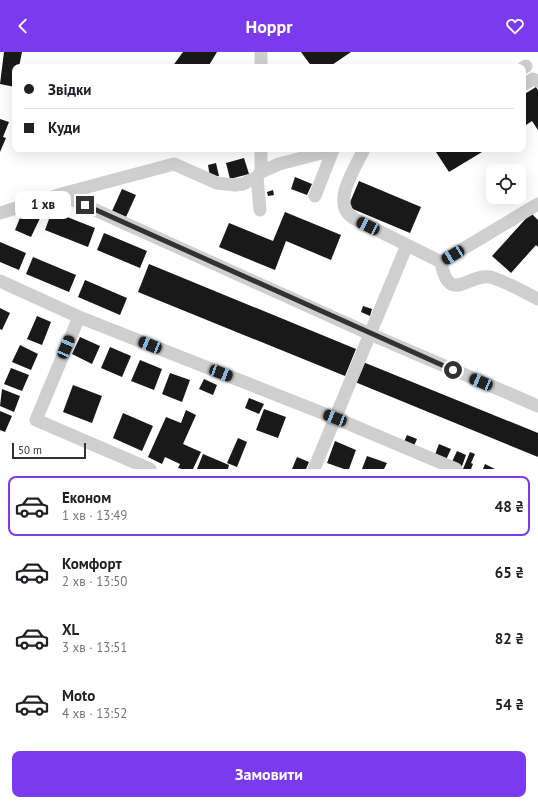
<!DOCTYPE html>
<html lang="uk">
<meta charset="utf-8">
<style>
:root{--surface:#fff;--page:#f6f6f6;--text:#202124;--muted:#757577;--line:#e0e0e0;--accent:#7c3aed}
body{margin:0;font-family:"PT Sans",sans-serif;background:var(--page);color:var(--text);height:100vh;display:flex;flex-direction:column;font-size:15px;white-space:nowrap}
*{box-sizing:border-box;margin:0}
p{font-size:13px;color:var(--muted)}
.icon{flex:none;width:22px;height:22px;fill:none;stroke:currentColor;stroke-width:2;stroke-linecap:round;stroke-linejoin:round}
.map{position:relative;height:417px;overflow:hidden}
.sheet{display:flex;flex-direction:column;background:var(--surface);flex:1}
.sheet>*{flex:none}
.guide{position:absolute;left:12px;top:12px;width:514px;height:88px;border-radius:8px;box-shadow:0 4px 16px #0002;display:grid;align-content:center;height:88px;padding:0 12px;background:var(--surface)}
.controls{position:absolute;left:486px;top:112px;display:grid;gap:8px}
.controls a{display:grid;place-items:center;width:40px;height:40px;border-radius:8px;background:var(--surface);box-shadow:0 4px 16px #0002;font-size:20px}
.scale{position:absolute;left:12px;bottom:10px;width:74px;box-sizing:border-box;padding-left:4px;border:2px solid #323232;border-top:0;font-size:11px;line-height:14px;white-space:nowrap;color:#323232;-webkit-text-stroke:3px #fff;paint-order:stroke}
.end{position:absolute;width:18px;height:18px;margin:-9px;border:5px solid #323232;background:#fff;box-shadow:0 0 0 2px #fff}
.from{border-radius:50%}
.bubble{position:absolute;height:28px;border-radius:8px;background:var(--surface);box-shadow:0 4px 16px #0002;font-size:13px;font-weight:700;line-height:28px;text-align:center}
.car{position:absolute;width:12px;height:24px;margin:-12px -6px;border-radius:5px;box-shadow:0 0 3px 1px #0007;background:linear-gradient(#222 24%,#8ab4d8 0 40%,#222 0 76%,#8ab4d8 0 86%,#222 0)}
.guide b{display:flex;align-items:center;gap:14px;height:38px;font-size:15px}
.guide b+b{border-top:1px solid var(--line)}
.guide i{width:10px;height:10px;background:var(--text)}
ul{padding:7px 0 0;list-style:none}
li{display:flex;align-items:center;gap:12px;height:60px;margin:0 8px 6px;padding:0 4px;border:2px solid transparent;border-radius:8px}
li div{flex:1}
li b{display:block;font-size:15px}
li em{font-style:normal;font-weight:700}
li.current{border-color:var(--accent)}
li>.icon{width:36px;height:36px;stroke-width:1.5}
.button{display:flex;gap:8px;margin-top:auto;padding:8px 12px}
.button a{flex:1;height:46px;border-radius:8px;background:var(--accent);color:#fff;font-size:16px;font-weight:700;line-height:46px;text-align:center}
header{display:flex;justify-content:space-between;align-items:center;height:52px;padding:0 12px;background:var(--accent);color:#fff;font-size:18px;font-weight:700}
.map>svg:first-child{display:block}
.building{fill:#191919}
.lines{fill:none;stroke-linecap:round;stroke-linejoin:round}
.minor{stroke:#cfcfcf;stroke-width:13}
.route{stroke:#323232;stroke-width:5}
</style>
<header><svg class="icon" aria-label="back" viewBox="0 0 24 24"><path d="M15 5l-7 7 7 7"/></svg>Hoppr<svg class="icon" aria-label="heart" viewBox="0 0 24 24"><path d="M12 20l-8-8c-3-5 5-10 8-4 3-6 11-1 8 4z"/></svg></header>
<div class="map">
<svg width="538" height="417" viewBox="0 0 538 417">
<rect width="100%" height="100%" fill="#fff"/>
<path class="building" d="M4,0H22L19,15H15V35L0,32Z
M183,0H217L208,15H172Z
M301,0H351L329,15H312Z
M536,35L538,38V78L532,69L523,75V43Z
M0,67L9,70L3,85L6,86L0,100Z
M434,97H487L449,120Z
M244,106L249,122L230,127L226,111Z
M216,111L219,124L210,125L208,113Z
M295,125L312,132L307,143L291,137Z
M359,129L421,155L410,181L348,155Z
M122,137L136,143L126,165L112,159Z
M273,138L274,143L268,144L267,140Z
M31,159L41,164L31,185L15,178L22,161L29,164Z
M52,159L95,176L88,195L45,178Z
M285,160L341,183L331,208L286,189L275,218L219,195L229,171L273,189Z
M531,161L538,168V195L536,193L511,221L492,204Z
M104,181L147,199L140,216L97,198Z
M0,190L26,201L19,218L0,210Z
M33,205L76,223L69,240L26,222Z
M149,212L356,297L345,324L138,240Z
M85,228L127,246L120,263L78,245Z
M363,254L372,257L370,264L361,260Z
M0,256L10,261L2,278L0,277Z
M37,264L51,270L42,293L27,287Z
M80,285L100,294L92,312L72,302Z
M20,293L38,302L31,318L12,310Z
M110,295L131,304L122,325L101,316Z
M140,308L162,317L154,338L131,329Z
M363,310L538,381V405L355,330Z
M11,316L29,323L22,339L4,332Z
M170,321L190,328L182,350L162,342Z
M204,327L217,333L213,343L199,337Z
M73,333L102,344L92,371L63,360Z
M2,337L20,344L14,360L0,354Z
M249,346L264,352L259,362L245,356Z
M264,357L286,365L278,386L256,378Z
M186,358L196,363L183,392L201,400L193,417H182L178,416L180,412L165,405L162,412L148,405L166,365L181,371Z
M0,359L12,364L5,380L0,378Z
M123,361L153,374L142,399L113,386Z
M407,383L417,387L413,396L403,392Z
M238,386L247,390L237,415L227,411Z
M335,389L356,398L349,417H344L327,411Z
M439,392L451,397L445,410L434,405Z
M457,399L466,403L461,417L451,412Z
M470,400L475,402L471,411L473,412L471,417H463Z
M203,402L229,413L228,417H197Z
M367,404L387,411L384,417H362Z
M297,405L309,410L306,417H292Z
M485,412L495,417H483Z"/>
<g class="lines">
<path class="minor" d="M261,15V0
M523,16L526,14
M523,33L533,27L538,29
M364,97C355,117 329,153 355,167L441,210
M261,120L279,112L333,98L315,144
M257,125L260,158
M65,141L71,147L370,282L538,354
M0,161L65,141L174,112L217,131L235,133L243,132L257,125L261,120V97
M441,210C449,254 469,221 490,225C506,229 523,240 538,247
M441,210L538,152
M0,229L79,265L335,366L456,417
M79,265L36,368L150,417
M314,417L407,193"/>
</g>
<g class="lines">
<path class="route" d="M85,153L453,318"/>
</g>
</svg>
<div class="controls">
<a><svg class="icon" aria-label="locate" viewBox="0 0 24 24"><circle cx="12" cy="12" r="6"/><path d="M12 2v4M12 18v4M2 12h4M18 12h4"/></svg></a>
</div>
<div class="scale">50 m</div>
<i class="end from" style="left:453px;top:318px"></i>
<i class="end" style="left:85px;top:153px"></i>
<div class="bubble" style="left:15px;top:139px;width:56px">1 хв</div>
<i class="car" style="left:368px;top:174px;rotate:296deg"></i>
<i class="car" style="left:453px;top:203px;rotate:239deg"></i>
<i class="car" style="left:150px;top:293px;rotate:292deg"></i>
<i class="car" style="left:66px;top:295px;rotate:23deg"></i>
<i class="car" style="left:221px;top:321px;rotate:111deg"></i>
<i class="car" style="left:481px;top:330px;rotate:293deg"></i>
<i class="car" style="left:335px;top:366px;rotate:291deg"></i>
<div class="guide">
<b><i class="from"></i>Звідки</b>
<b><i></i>Куди</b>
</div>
</div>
<section class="sheet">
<ul>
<li class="current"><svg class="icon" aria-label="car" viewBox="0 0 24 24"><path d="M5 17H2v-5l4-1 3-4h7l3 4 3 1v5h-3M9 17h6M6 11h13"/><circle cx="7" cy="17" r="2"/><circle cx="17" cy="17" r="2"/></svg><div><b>Економ</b><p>1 хв · 13:49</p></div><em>48 ₴</em></li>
<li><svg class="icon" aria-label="car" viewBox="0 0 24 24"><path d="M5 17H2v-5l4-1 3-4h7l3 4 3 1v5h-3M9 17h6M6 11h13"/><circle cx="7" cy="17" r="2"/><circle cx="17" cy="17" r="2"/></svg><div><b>Комфорт</b><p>2 хв · 13:50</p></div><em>65 ₴</em></li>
<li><svg class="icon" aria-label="car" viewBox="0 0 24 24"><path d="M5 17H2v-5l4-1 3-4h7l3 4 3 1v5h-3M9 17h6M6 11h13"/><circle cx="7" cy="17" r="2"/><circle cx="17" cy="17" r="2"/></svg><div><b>XL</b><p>3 хв · 13:51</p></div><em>82 ₴</em></li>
<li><svg class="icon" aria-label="car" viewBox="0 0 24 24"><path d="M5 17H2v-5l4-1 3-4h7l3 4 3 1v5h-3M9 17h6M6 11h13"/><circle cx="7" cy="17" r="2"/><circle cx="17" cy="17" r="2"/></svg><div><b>Moto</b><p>4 хв · 13:52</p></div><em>54 ₴</em></li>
</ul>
<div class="button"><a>Замовити</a></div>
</section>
